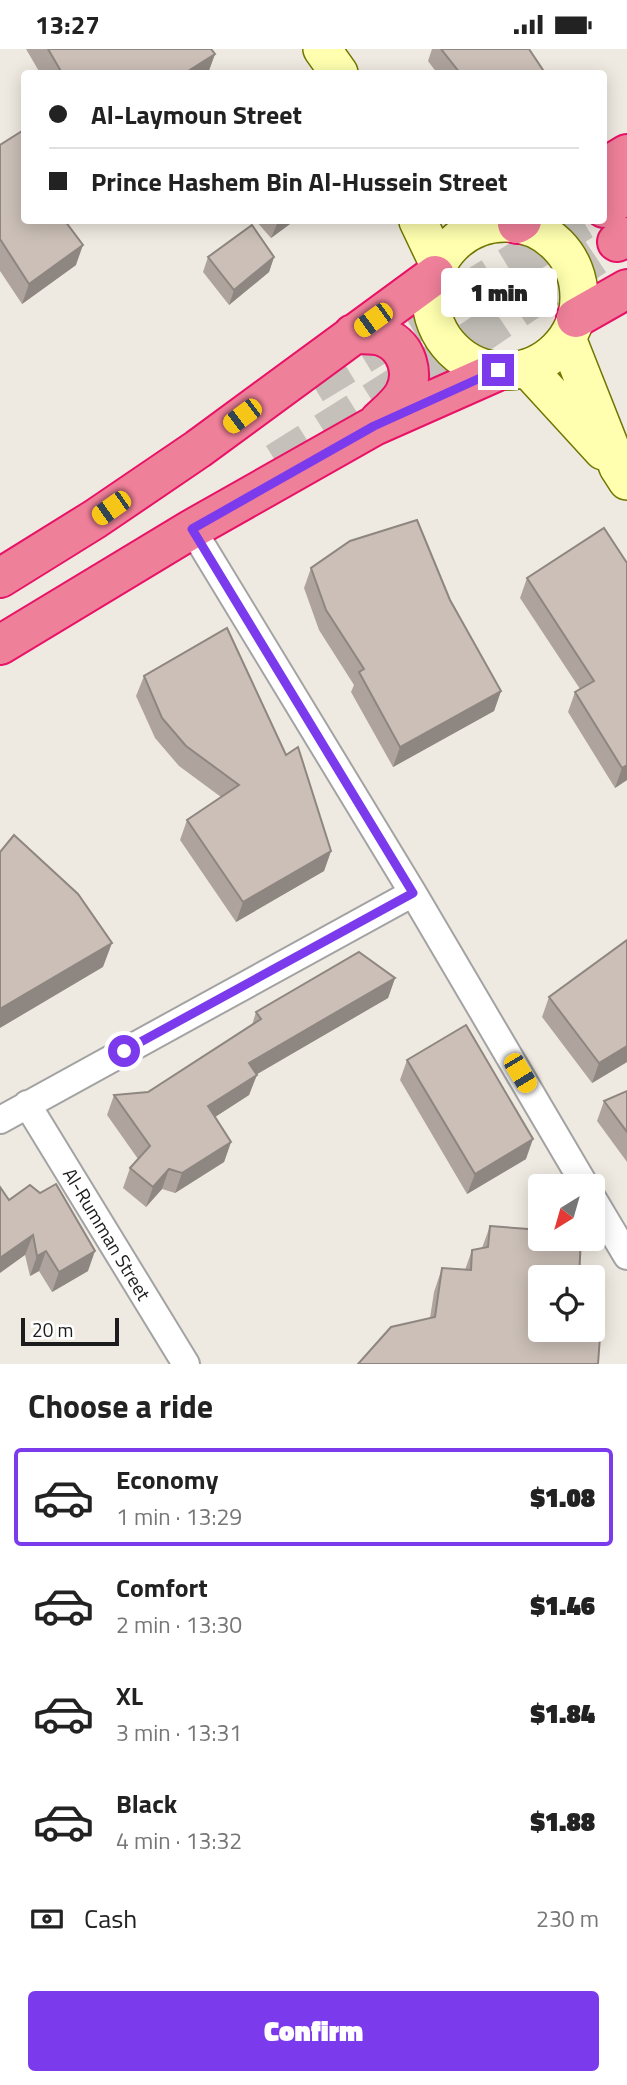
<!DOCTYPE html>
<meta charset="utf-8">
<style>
:root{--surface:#fff;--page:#f6f6f6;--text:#222;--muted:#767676;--line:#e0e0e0;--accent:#7c3aed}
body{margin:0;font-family:"Titillium Web",sans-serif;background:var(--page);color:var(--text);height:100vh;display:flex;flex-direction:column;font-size:26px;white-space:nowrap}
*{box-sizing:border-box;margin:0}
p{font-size:23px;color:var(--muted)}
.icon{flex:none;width:38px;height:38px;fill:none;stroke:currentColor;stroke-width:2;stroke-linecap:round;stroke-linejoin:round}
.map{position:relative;height:1315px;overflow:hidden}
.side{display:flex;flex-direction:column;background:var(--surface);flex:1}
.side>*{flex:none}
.banner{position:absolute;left:21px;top:21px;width:586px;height:154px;border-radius:7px;box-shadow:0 4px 18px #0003;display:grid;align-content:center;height:154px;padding:0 28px;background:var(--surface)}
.needle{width:46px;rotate:217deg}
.controls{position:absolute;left:528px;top:1125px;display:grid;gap:14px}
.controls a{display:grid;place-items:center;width:77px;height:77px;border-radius:7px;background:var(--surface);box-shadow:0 4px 18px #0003;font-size:35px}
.scale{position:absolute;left:21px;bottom:18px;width:98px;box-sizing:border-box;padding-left:7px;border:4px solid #1c1c1c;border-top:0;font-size:19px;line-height:24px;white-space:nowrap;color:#1c1c1c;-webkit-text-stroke:5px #fff;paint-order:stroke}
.end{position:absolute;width:32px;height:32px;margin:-16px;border:9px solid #7c3aed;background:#fff;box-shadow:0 0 0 4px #fff}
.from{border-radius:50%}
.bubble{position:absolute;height:49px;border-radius:7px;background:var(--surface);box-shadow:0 4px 18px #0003;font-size:23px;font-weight:800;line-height:49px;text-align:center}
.car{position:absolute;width:21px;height:42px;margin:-21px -10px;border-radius:9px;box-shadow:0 0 5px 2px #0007;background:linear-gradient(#f5c518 24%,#345 0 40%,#f5c518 0 76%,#345 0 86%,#f5c518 0)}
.banner b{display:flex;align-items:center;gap:24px;height:66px;font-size:26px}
.banner b+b{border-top:2px solid var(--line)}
.banner i{width:18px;height:18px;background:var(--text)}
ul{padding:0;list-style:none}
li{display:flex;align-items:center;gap:21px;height:98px;margin:0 14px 10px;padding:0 14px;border:4px solid transparent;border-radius:7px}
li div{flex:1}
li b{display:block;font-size:26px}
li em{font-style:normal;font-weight:800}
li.selected{border-color:var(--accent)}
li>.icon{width:63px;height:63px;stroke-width:1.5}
h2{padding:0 28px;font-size:32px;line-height:84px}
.pay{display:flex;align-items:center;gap:18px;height:77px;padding:0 28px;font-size:26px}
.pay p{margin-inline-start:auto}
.cta{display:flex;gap:14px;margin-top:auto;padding:14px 28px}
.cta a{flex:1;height:80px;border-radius:7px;background:var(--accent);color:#fff;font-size:28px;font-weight:800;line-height:80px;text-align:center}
.status{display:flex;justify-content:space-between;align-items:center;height:49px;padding:0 35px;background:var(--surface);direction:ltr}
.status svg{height:19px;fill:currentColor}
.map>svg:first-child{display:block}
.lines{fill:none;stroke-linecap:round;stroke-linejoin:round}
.highway-tunnel{stroke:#c5c1ba;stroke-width:38;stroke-dasharray:38 19;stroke-linecap:butt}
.street-casing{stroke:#a3a3a3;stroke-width:30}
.secondary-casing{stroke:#707700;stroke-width:40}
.highway-casing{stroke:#e81266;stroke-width:42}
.street{stroke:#fff;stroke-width:26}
.secondary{stroke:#ffffaf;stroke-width:37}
.highway{stroke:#ef809a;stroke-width:38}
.wall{fill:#afa49d}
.shaded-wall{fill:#8e8680}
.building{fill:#cbbfb7;stroke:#8e8680;stroke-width:2}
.route{stroke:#7c3aed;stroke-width:9}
.labels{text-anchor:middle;stroke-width:5;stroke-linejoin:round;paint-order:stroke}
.street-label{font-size:19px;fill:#1c1c1c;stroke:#fff}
</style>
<div class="status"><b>13:27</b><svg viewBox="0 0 49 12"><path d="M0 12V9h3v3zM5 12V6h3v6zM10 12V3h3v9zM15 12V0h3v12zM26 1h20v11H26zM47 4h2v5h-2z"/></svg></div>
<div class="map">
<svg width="627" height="1315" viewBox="0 0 627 1315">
<rect width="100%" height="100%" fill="#efeae1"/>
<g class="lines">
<path class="highway-tunnel" d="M313,336L583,172
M276,413L474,289L617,193"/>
<g class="street-casing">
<path id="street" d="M192,480L413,844L586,1138
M27,1055L186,1315
M0,1071L413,844
M593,1150L627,1207"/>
</g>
<g class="secondary-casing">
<path id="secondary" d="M322,0L339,24
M418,172L439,216
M431 248a74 74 0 1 1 148 0a74 74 0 1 1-148 0Z
M567,289L618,418L627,432
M527,319L603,402"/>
</g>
<g class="highway-casing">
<path id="highway" d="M604,119L627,105
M604,159L627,146
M517,175L522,172
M617,193L627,188
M576,269L627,240
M353,285C364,286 376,284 386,289C407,298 415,325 404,345C398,356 387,364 378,373
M0,529L95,470L198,400L435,226
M0,596L192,480L374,377L498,322"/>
</g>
<use href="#street" class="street"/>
<use href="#secondary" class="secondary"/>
<use href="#highway" class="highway"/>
</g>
<path class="wall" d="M26,0H211L215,5L208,24H40Z
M432,0H529L545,24H437L428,12Z
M0,96L76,216L22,255L0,222Z
M256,172H294L271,189Z
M208,208H274L269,223L229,256L203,223Z
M627,514V731L615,739L568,663L575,643L580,640L520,549L527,529Z
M311,519L450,551L501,642L494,662L393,718L351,643L354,636L319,581L304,539Z
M144,627L331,802L324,822L236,873L180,791L187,771L221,748L179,717L155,689L136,647Z
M627,891V1013L592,1034L542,968L549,948Z
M395,929L388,949L256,1025L249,1046L215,1068L231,1093L224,1113L175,1144L162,1140L146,1158L123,1139L130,1119L138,1110L107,1066L114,1046L148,1043L252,976L256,963Z
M407,1011L526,1110L467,1145L400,1031Z
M627,1042V1113L597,1072L604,1052Z
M9,1151L88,1222L52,1243L39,1222L30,1227L25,1206Z
M490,1177L541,1281L430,1269L434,1243L442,1219L465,1221L472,1201L482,1199Z"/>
<path class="shaded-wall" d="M215,5L208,24H185Z
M281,172H294L271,189L277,175Z
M83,196L76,216L22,255L29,235Z
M274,208L269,223L229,256L234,241Z
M501,642L494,662L393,718L400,698Z
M627,716V731L615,739L622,719Z
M331,802L324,822L236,873L243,853Z
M112,894L103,918L0,979V960Z
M395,929L388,949L242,1034L249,1014Z
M627,997V1013L592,1034L599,1014Z
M257,1026L249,1046L201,1077L208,1057Z
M533,1090L526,1110L467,1145L475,1125Z
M231,1093L224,1113L175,1144L182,1124Z
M169,1120L162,1140L146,1158L153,1138Z
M33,1186L25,1206L0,1224V1209Z
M46,1202L39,1222L30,1227L37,1207Z
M95,1202L88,1222L52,1243L59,1223Z"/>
<path class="building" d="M48,0H211L215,5L185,24H62Z
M441,0H529L545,24H460Z
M22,82L24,85V172H65L83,196L29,235L0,190V96Z
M252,176L274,208L234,241L208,208Z
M417,471L450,551L501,642L400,698L359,623L364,620L326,561L311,519L350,492Z
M604,479L627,514V716L622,719L575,643L594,632L527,529Z
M227,579L286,706L298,698L331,802L243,853L187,771L239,736L186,697L162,669L144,627Z
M14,786L78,845L112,894L0,960V803Z
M627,891V997L599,1014L549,948Z
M359,903L395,929L249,1014L257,1026L208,1057L231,1093L182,1124L169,1120L153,1138L130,1119L150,1097L114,1046L148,1043L261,970L256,963Z
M466,976L533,1090L475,1125L407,1011Z
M627,1042V1083L604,1052Z
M56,1135L95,1202L59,1223L46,1202L37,1207L33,1186L0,1209V1138L9,1151L30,1136L40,1144Z
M490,1177L541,1181V1190H581L579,1228H541V1281H593V1232L604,1233L598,1315H358L391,1278L435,1268L442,1219L471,1221L472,1201L488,1198Z"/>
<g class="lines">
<path class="route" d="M124,1002L413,844L192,480L374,377L498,321"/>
</g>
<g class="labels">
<g class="street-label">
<text transform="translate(107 1185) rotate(59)" y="7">Al-Rumman Street</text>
</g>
</g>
</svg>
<div class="controls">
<a><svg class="needle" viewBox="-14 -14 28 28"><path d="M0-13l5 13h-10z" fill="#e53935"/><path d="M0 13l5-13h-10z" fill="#767676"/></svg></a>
<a><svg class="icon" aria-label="locate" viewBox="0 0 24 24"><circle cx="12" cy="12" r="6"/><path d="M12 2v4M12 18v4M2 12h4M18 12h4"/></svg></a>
</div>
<div class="scale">20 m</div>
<i class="end from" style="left:124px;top:1002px"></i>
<i class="end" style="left:498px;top:321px"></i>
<div class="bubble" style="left:441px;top:219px;width:116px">1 min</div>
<i class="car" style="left:373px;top:271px;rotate:234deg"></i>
<i class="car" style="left:242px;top:367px;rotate:233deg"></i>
<i class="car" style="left:111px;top:459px;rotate:235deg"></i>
<i class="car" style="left:520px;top:1024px;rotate:149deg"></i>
<div class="banner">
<b><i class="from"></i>Al-Laymoun Street</b>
<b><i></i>Prince Hashem Bin Al-Hussein Street</b>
</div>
</div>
<section class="side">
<h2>Choose a ride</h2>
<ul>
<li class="selected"><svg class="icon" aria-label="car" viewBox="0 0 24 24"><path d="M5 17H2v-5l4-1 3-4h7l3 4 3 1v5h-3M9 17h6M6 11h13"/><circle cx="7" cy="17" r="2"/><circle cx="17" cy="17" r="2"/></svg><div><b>Economy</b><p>1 min · 13:29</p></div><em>$1.08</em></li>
<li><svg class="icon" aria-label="car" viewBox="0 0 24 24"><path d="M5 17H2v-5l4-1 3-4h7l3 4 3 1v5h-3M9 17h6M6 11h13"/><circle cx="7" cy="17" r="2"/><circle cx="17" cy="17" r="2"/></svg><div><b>Comfort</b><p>2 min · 13:30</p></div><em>$1.46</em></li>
<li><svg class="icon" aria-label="car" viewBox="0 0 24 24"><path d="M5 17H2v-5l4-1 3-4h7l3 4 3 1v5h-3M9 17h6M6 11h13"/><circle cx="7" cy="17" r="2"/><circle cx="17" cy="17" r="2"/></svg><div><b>XL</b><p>3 min · 13:31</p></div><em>$1.84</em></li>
<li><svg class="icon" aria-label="car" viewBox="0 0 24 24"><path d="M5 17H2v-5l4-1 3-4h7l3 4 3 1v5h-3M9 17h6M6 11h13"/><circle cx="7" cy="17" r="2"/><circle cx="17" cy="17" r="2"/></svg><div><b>Black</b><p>4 min · 13:32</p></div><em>$1.88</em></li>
</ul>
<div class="pay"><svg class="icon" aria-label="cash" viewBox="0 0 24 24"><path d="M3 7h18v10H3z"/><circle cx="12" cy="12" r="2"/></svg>Cash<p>230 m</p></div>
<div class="cta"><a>Confirm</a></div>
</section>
